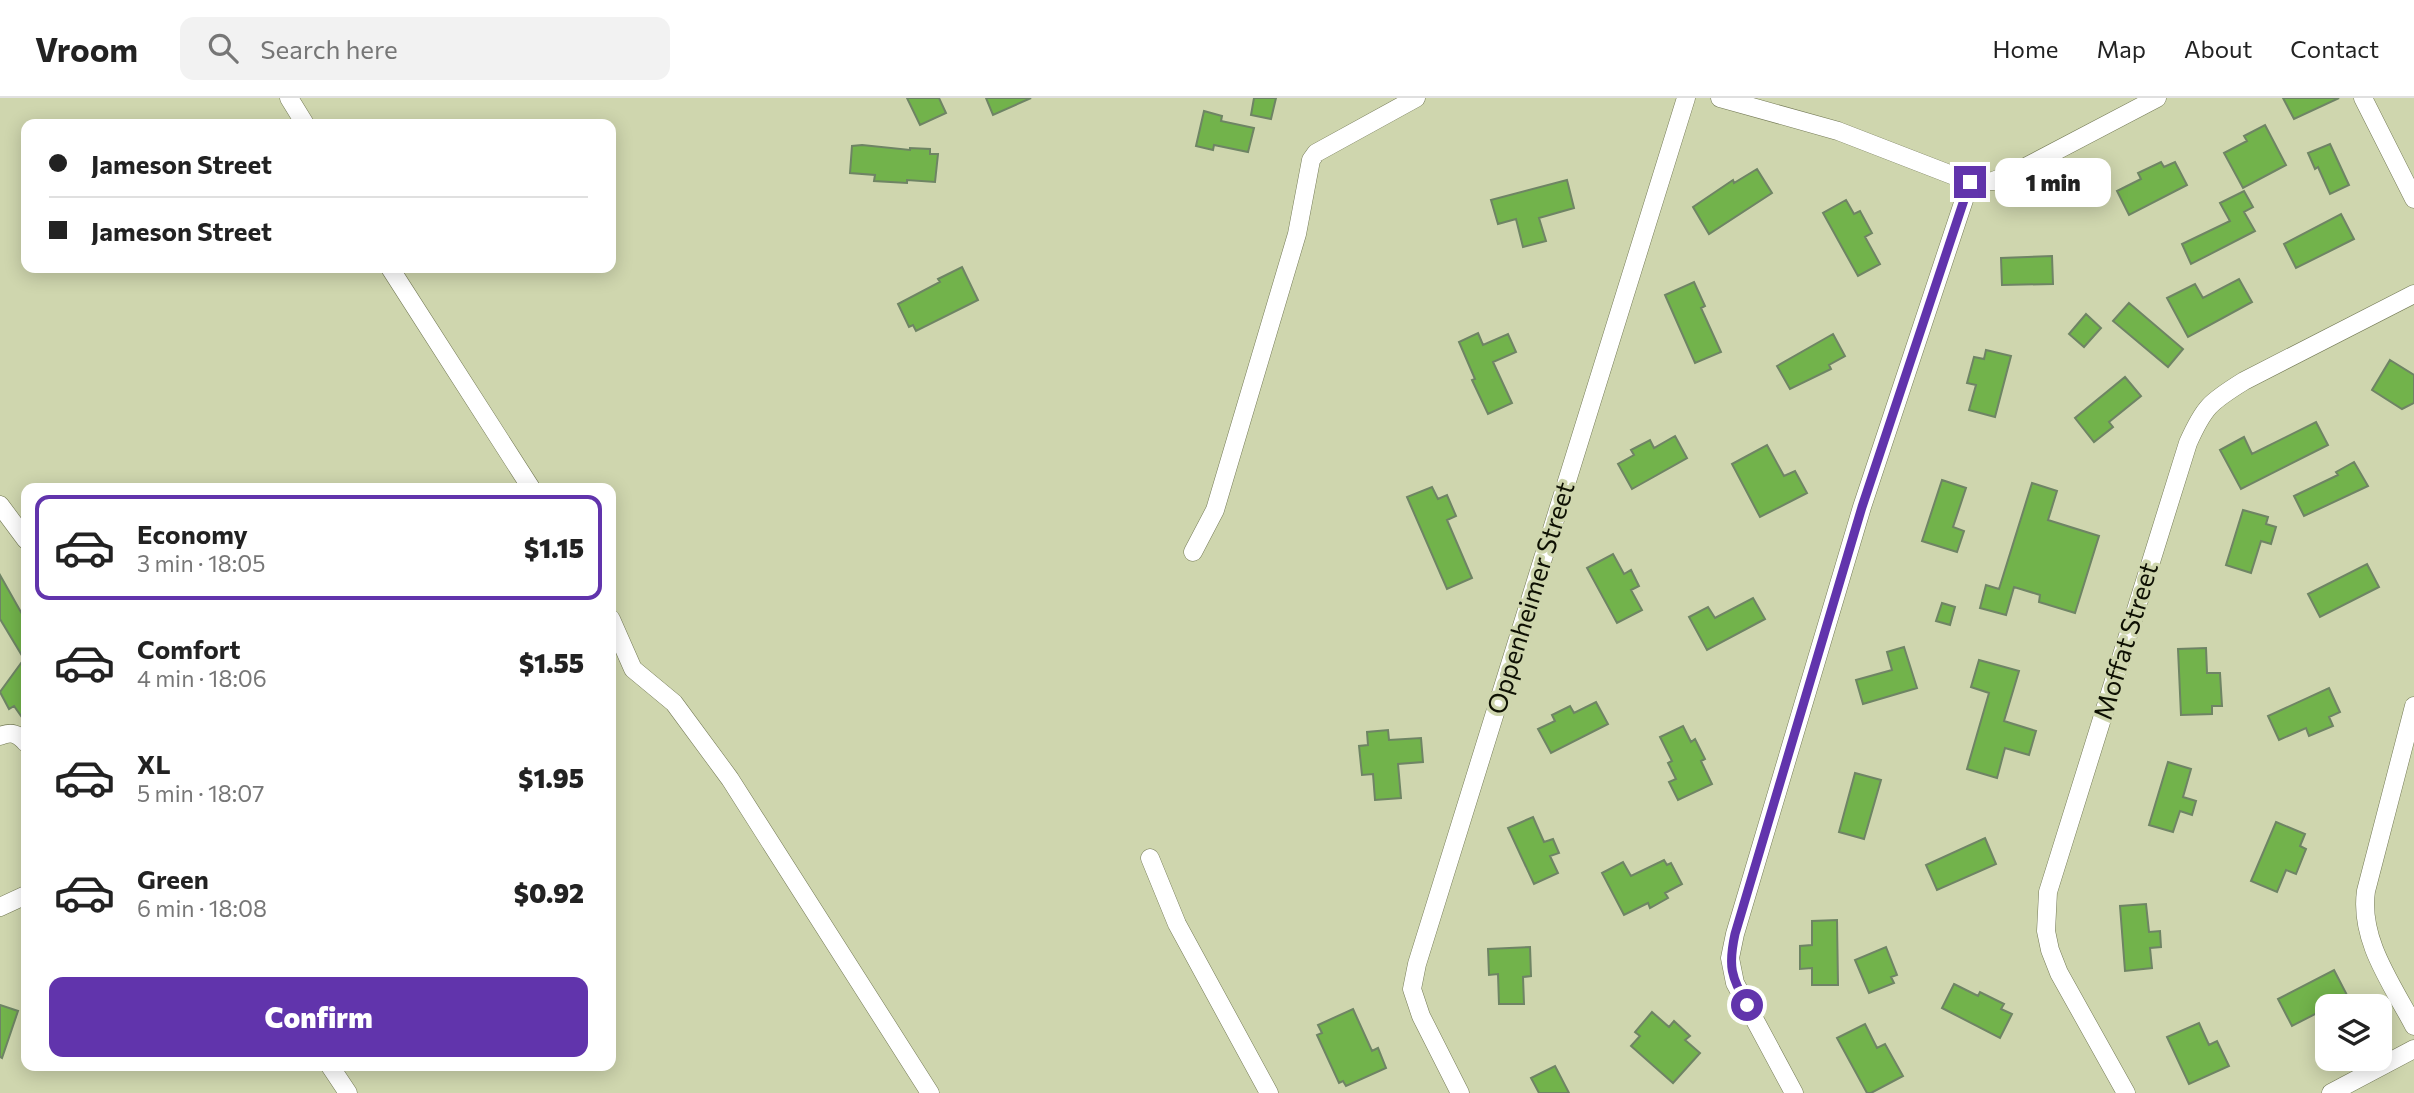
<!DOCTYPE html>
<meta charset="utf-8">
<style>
:root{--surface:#fff;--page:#f2f2f2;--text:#222;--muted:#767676;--line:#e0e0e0;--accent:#6134ac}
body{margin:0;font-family:Commissioner,sans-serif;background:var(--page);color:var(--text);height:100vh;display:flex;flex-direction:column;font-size:26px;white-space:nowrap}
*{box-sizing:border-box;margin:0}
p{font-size:23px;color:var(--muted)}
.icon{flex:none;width:38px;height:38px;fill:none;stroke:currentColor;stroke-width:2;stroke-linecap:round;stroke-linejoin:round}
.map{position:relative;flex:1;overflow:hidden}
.details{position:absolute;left:21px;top:385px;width:595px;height:588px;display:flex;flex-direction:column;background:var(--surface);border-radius:14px;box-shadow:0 4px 18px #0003}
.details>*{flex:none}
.banner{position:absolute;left:21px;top:21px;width:595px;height:154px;border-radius:14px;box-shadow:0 4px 18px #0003;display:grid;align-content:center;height:154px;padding:0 28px;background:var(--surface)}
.fabs{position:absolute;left:2315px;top:896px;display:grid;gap:14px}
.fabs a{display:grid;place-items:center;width:77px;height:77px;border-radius:14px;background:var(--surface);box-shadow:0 4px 18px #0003;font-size:35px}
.end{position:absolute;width:32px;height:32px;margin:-16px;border:9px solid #6134ac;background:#fff;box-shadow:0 0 0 4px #fff}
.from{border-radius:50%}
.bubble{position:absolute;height:49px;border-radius:14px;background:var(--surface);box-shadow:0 4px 18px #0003;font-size:23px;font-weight:800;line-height:49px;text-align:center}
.banner b{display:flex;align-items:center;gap:24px;height:66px;font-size:26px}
.banner b+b{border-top:2px solid var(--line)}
.banner i{width:18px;height:18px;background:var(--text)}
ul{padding:12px 0 0;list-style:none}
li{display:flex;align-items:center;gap:21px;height:105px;margin:0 14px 10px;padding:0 14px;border:4px solid transparent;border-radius:14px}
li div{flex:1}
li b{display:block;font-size:26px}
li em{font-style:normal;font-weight:800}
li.on{border-color:var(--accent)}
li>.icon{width:63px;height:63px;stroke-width:1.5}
.action{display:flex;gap:14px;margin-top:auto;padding:14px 28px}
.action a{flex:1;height:80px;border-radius:14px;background:var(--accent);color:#fff;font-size:28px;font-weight:800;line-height:80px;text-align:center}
header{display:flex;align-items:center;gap:42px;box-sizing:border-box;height:98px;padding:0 35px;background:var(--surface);border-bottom:2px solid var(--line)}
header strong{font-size:33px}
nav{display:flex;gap:38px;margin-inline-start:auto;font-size:24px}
.search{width:490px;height:63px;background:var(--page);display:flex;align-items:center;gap:18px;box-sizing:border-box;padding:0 24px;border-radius:14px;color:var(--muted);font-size:26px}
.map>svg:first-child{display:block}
.building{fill:#72b34b;stroke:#6e8464;stroke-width:2}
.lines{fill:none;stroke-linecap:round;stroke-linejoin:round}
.minor-casing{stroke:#747a56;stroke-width:19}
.minor{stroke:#fff;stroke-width:18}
.route{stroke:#6134ac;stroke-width:9}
.labels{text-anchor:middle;stroke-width:7;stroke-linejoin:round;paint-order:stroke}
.street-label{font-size:26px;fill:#0e1003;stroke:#cfd6ae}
</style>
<header>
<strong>Vroom</strong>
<div class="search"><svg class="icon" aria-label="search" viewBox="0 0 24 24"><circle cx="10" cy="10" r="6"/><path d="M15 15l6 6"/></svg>Search here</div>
<nav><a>Home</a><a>Map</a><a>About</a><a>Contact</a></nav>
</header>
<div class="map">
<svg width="2414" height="995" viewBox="0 0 2414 995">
<rect width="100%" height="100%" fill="#cfd6ae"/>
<path class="building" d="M907,0H939L946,15L920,27Z
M986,0H1031L993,17Z
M1254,0H1276L1271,21L1251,17Z
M2283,0H2339L2294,21Z
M1204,13L1222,18L1221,23L1254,30L1248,54L1214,47L1213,52L1196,48Z
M2265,27L2286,67L2243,90L2224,55L2247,43L2244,38Z
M2330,46L2349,87L2330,96L2318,69L2315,71L2308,55Z
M862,47L910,52V50L930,51V56H938L935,84L907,82V85L874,83L875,77L850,75L852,48Z
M2161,64L2164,69L2175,64L2187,87L2129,117L2117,93L2141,81L2138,75Z
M1757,71L1772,95L1709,136L1693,109L1733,82L1734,85Z
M1567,82L1574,110L1539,120L1546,143L1523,149L1516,121L1498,126L1491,102Z
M2244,93L2253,109L2244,114L2255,133L2191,166L2182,146L2230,123L2220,105Z
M1846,102L1854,116L1860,113L1872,135L1865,139L1880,166L1858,178L1823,115Z
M2341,116L2354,141L2296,170L2284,146Z
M2052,158L2053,186L2002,187L2001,160Z
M962,169L978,202L916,233L913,227L909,229L898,206L940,184L938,181Z
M2239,181L2252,204L2188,239L2167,200L2195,186L2203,200Z
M1694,184L1705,208L1701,210L1721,254L1695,265L1665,197Z
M2129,205L2183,251L2168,269L2113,223Z
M2086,216L2101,230L2084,249L2069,236Z
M1478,235L1483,247L1508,236L1516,254L1493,264L1512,305L1488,316L1472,282L1475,281L1459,244Z
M1833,236L1845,258L1829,267L1831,271L1790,291L1777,268Z
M1986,252L2011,258L1995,319L1969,312L1976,287L1967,285L1974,259L1984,261Z
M2390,262L2414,277V305L2402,311L2372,292Z
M2125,279L2141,298L2109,324L2113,329L2094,344L2075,320Z
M2316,324L2328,347L2241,391L2220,352L2244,339L2252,356Z
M1675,338L1687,360L1632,391L1618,366L1634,357L1631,352L1650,342L1654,350Z
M1767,347L1784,378L1795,373L1807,395L1760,419L1732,366Z
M2354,364L2368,388L2304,418L2294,398L2338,377L2336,374Z
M1942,382L1966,390L1953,429L1964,433L1957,454L1922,443Z
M2032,385L2057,393L2048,422L2099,438L2075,515L2039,504L2040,497L2014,489L2006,517L1980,510L1986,487L1999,491Z
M1432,389L1438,401L1447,397L1456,418L1447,422L1472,480L1447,491L1407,399Z
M2243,412L2268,419L2266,426L2276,429L2271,446L2261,443L2251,475L2226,467Z
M1613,456L1624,476L1631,472L1639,488L1631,492L1642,512L1617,525L1587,470Z
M2367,466L2379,489L2320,519L2308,496Z
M0,477L26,523V625L14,608L9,611L0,594L24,561L0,521Z
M1753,500L1765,521L1707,552L1689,519L1708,509L1715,520Z
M1942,505L1955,509L1950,527L1936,523Z
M1904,549L1917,590L1863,606L1856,582L1892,572L1887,554Z
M2206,550L2207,575H2220L2222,608H2212V616L2181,617L2178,551Z
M1979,562L2019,573L2004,623L2036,633L2029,657L2005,650L1997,680L1967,671L1989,595L1971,589Z
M2329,590L2340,614L2329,619L2333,628L2309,638L2306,630L2279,642L2268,618Z
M1596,604L1608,626L1551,655L1538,631L1555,623L1552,617L1570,608L1574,615Z
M1683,628L1691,644L1695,641L1705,661L1701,663L1712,686L1678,702L1669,684L1676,681L1668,665L1672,663L1660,639Z
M1388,632L1389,642L1421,640L1423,664L1398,666L1401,700L1375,702L1373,676L1362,677L1359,648L1368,647L1367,634Z
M2168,664L2191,671L2183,699L2196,703L2192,717L2180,713L2173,734L2149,727Z
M1855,675L1881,682L1864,741L1839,734Z
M1533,719L1544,744L1553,741L1559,755L1550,758L1558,775L1534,786L1508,730Z
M2276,724L2305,736L2300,748L2306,751L2296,776L2286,772L2277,794L2251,783Z
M1985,740L1996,766L1937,792L1926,767Z
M1664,762L1667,767L1671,765L1682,786L1665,795L1668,800L1650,810L1648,805L1624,817L1602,775L1623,764L1631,778Z
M2146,806L2149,834L2160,833L2161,849L2150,850L2152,870L2125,873L2120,808Z
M1837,822L1838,887H1812V870L1800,871V848L1812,847V823Z
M1530,849L1531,878L1523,879L1524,906H1499L1498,876L1489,877L1488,851Z
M1886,849L1897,877L1891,879L1894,885L1869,895L1855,862Z
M2334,872L2348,899L2292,928L2278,901Z
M1954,886L1978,898L1980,894L2004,906L2001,911L2012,916L2000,940L1942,910Z
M0,907L18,913L2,960L0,959Z
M1353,911L1372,953L1378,950L1386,970L1346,988L1343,983L1339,985L1317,937L1322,935L1318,927Z
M1652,914L1669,929L1674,923L1690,938L1685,942L1700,955L1673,985L1631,948L1640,938L1635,934Z
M2199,925L2209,947L2217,943L2229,968L2189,986L2167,939Z
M1865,926L1877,950L1885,946L1903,978L1871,995H1867L1837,940Z
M1555,968L1569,995H1539L1531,980Z"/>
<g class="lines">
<g class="minor-casing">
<path id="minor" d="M289,0L305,26
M1720,0L1838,33L1970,84L1993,83L2016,74L2157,0
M2363,0L2414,101
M390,170L531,390
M0,407L26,442
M1193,454L1215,412L1297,136L1311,62L1316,55L1416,0
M611,521L633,571L674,605L730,681L930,995
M2414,608L2366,793C2359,842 2392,886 2414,928
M0,638C12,633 18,636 26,645
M1150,760L1177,826L1269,995
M0,809L26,797
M330,968L348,995
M1460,995L1421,918L1412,891L1417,866L1686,0
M1794,995L1735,885L1730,860L1735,836L1862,409L1970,84
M2126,995L2059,875L2050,852L2046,833L2048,794L2188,345C2204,309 2210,304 2244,283L2414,196
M2331,995L2414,951"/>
</g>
<use href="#minor" class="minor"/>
</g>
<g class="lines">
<path class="route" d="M1747,907C1731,879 1728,868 1735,836L1862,409L1970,84"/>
</g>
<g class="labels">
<g class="street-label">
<text transform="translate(1531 500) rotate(-73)" y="9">Oppenheimer Street</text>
<text transform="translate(2126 543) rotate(-73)" y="9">Moffat Street</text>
</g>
</g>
</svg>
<div class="fabs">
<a><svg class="icon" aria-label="layers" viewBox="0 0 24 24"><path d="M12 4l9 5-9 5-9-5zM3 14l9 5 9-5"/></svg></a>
</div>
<i class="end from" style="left:1747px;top:907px"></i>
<i class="end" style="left:1970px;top:84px"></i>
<div class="bubble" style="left:1995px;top:60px;width:116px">1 min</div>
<div class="banner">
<b><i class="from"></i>Jameson Street</b>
<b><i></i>Jameson Street</b>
</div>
<section class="details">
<ul>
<li class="on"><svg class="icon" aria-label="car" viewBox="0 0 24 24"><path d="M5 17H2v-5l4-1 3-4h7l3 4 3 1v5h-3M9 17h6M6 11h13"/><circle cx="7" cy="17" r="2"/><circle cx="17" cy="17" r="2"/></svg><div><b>Economy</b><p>3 min · 18:05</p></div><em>$1.15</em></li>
<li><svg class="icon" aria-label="car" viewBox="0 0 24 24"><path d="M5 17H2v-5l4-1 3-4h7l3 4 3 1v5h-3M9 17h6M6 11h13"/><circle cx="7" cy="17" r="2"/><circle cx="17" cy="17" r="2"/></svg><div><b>Comfort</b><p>4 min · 18:06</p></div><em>$1.55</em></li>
<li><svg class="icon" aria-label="car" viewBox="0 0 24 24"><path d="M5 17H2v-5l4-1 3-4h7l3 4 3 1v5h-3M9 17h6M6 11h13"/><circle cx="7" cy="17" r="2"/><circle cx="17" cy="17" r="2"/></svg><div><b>XL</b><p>5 min · 18:07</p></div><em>$1.95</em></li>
<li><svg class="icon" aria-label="car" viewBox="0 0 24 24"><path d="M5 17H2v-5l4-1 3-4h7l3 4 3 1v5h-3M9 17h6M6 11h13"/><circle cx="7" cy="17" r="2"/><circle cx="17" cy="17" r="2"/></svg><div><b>Green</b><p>6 min · 18:08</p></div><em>$0.92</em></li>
</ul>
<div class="action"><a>Confirm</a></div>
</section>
</div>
